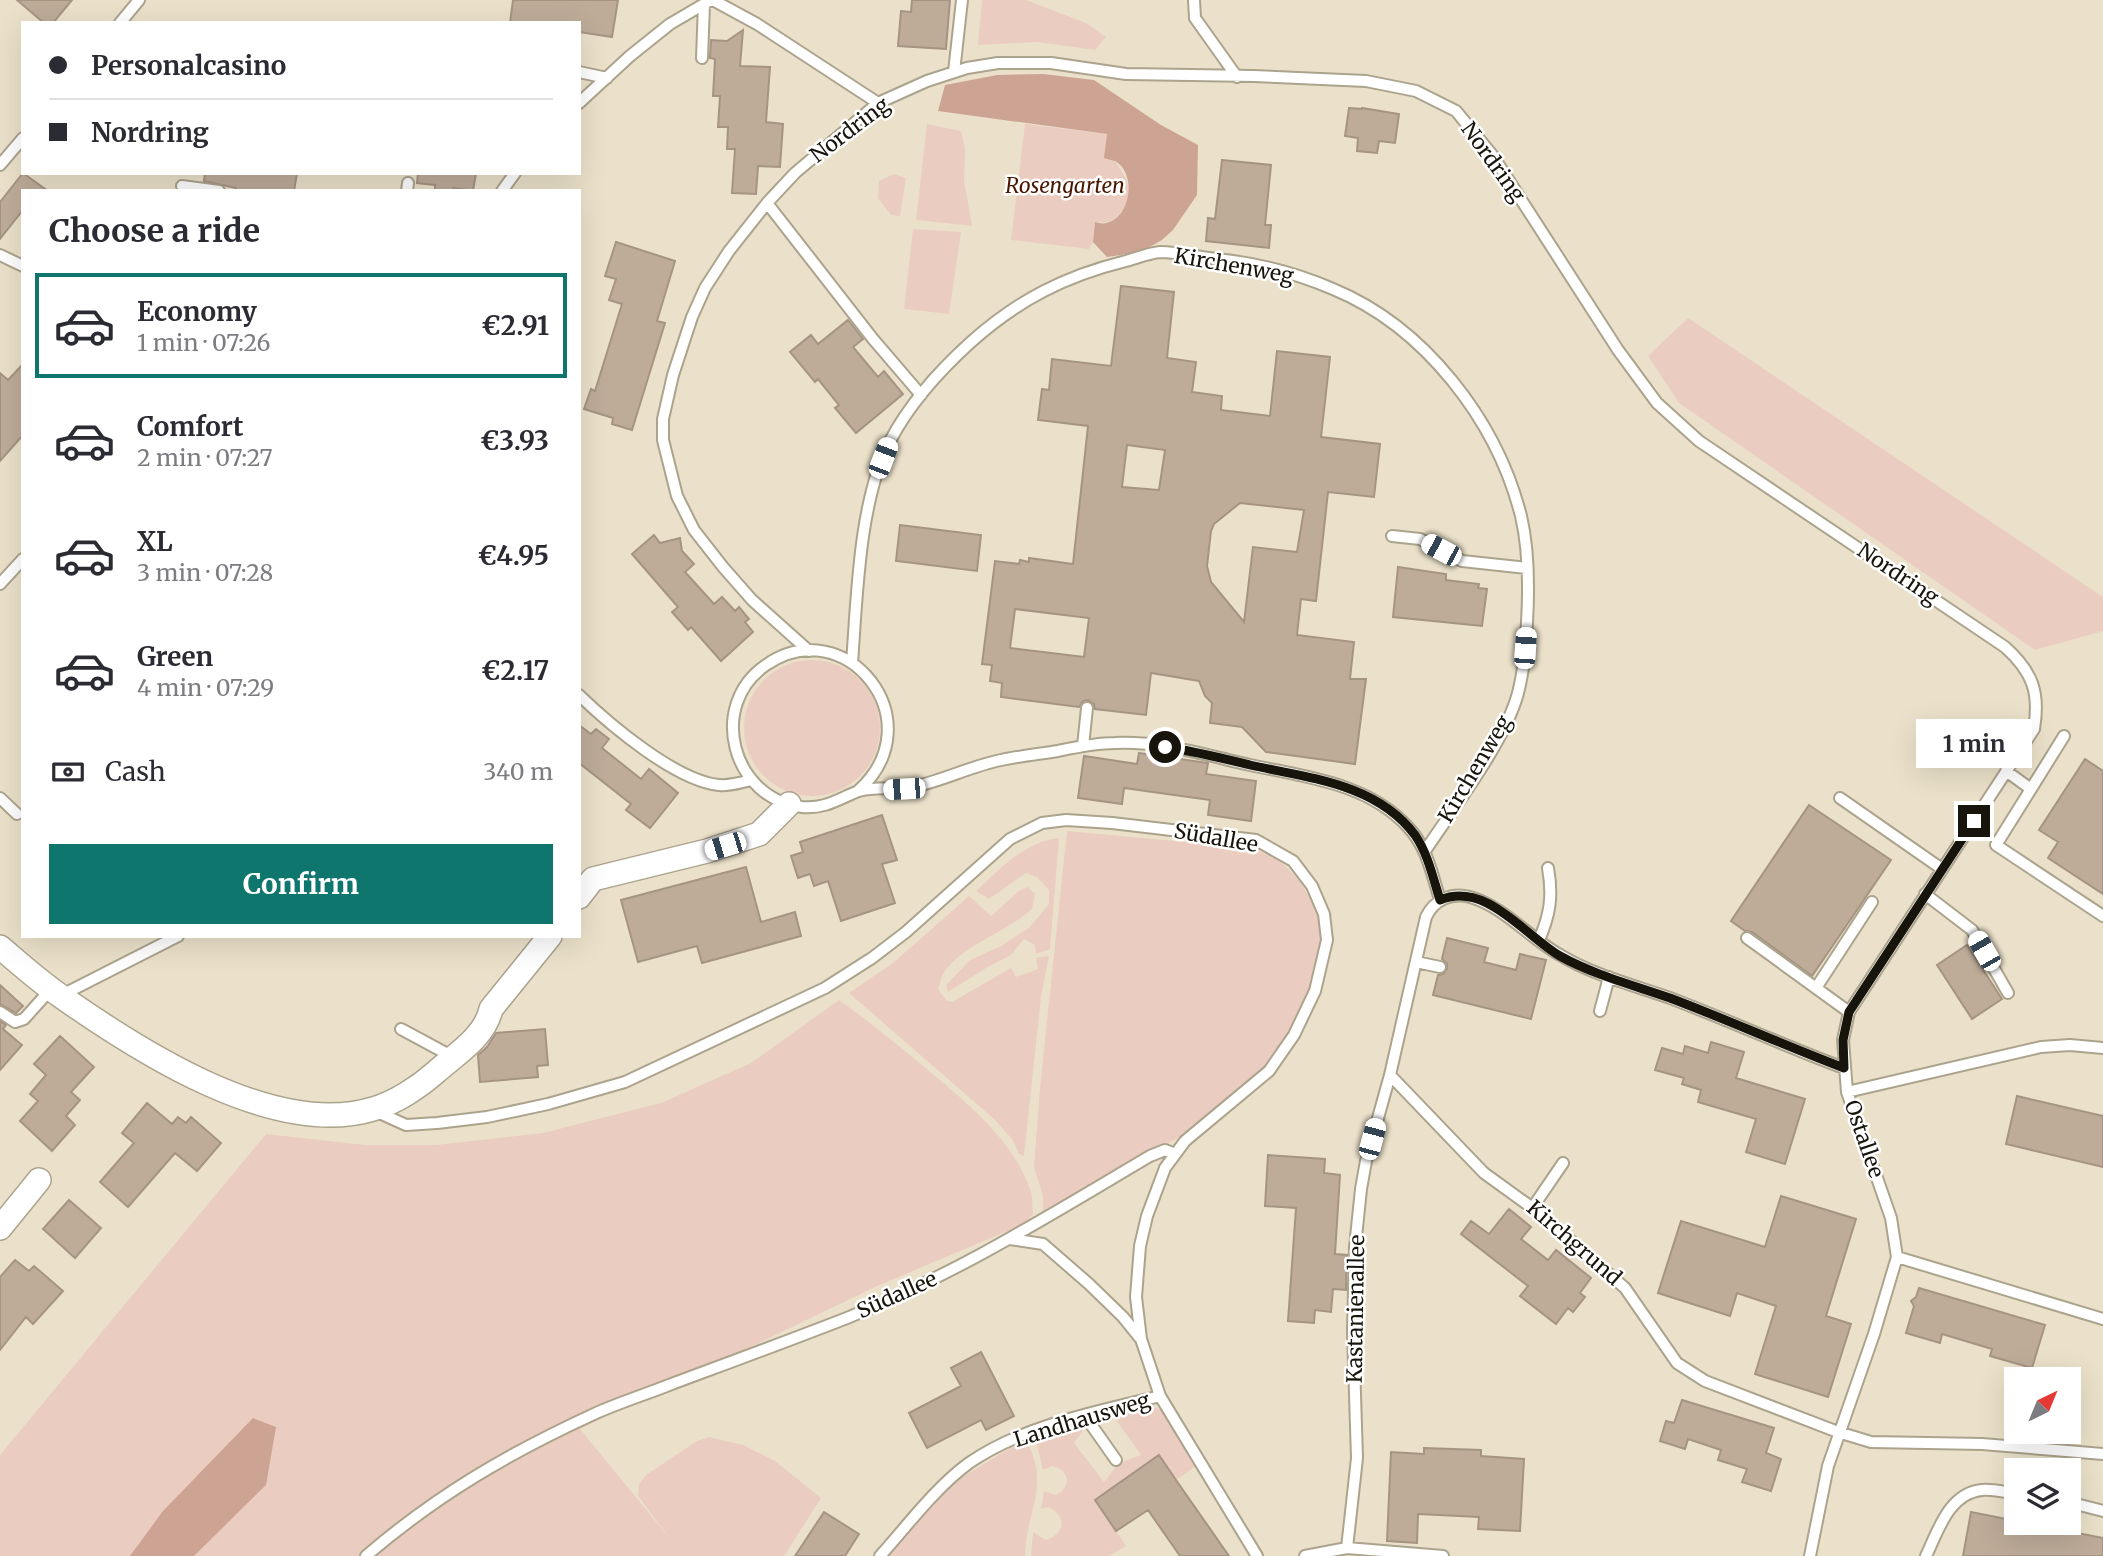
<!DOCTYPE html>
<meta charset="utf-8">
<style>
:root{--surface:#fff;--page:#f7f7f7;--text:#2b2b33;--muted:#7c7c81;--line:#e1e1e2;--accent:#0f766e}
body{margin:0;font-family:Merriweather,serif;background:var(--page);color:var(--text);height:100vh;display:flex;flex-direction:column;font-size:26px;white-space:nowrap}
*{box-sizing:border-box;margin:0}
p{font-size:23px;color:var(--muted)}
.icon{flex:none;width:38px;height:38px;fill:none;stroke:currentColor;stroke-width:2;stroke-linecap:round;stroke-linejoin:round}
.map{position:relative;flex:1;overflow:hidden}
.panel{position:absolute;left:21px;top:189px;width:560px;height:749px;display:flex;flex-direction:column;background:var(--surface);border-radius:0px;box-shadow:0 7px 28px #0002}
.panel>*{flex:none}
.banner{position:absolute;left:21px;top:21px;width:560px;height:154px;border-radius:0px;box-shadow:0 7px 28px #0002;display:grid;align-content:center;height:154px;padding:0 28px;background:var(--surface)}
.needle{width:46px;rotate:43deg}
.tools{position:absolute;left:2004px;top:1367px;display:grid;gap:14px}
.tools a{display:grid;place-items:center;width:77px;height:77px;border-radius:0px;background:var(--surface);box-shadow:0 7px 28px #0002;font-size:35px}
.end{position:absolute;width:32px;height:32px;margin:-16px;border:9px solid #17140c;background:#fff;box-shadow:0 0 0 4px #fff}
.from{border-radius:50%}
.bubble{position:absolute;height:49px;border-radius:0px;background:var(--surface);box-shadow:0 7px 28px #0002;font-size:23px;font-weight:700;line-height:49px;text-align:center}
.car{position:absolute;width:21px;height:42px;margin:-21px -10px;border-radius:9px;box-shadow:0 0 5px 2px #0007;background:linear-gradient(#fff 24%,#345 0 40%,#fff 0 76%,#345 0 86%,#fff 0)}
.banner b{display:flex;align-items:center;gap:24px;height:66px;font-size:26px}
.banner b+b{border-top:2px solid var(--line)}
.banner i{width:18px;height:18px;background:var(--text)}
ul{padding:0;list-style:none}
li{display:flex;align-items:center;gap:21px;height:105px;margin:0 14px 10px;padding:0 14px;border:4px solid transparent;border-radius:0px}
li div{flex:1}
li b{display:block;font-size:26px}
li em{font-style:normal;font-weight:700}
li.active{border-color:var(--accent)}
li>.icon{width:63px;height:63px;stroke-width:1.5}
h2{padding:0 28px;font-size:32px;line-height:84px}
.pay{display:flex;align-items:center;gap:18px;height:77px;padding:0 28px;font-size:26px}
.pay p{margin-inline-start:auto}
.cta{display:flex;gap:14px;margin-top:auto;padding:14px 28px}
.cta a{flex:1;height:80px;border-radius:0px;background:var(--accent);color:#fff;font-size:28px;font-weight:700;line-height:80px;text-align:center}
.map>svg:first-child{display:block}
.green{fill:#eacdc0}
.forest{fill:#cda493}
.building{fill:#beac99;stroke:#a69483;stroke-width:2;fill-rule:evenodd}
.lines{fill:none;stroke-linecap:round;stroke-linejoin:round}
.service-casing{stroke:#aca38d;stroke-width:14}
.minor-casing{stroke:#aca38d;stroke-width:26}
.service{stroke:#fff;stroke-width:10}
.minor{stroke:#fff;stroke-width:23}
.route{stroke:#17140c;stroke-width:9}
.labels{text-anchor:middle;stroke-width:5;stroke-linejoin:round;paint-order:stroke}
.street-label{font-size:21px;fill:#17140c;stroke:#fff}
.park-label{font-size:21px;font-style:italic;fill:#491700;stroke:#fff}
</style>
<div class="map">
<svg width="2103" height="1556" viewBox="0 0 2103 1556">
<rect width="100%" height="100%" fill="#ebe1ca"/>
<path class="green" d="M982,0H1026L1086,23L1106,37L1095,50L1037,42L978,45Z
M927,124L961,131L965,149L964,180L972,226L916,220Z
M1025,124L1107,134C1109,142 1111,154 1115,161C1127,179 1137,193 1120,213C1113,222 1106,223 1095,222L1093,242L1089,249L1011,240Z
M894,174L906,178L900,216L891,215L878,198L879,181Z
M913,229L961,232L949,314L904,309Z
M1688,318L2103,597V631L2035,650L1679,403L1648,356Z
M744 728a68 68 0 1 1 136 0a68 68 0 1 1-136 0Z
M1067,831L1196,843L1255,855L1257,850L1280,861L1299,880L1318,912L1322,939L1316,975L1292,1030L1267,1065L1187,1133L1169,1143L1149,1149L1043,1212V1196L1034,1167L1040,1088Z
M1059,838L1050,949L1036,954L1035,945L1024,939L1011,955L986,968L948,992L946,985L970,960L1001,946L1030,927L1049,904V890L1037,877L1026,873L989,899L976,891C1001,868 1024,842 1059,838Z
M1028,887L1035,894L1032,909C1007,932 960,946 943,974C941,978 940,985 938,989L947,1001L952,1002L1011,968L1016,977L1038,969L1036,958L1049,956L1041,997L1024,1156L1019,1154L1012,1139L994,1119L849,993L893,963L969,896L991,916L1019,891Z
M839,1000C870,1022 899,1046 928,1070C968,1104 1014,1140 1031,1192C1033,1199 1032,1207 1033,1214L1024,1224L875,1287L580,1429L671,1540L638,1496L639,1484L646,1475L697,1441L709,1437L743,1445L775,1461L821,1498L784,1556H0V1455L266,1134L365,1145H436L543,1133L661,1103L751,1063Z
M1148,1406L1163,1410L1170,1416L1196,1466L1176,1480L1159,1456L1095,1500L1126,1546L1109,1556H1031L1033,1532L1046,1540C1066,1533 1067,1516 1048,1507L1041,1509L1044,1491L1056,1495C1072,1487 1070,1470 1052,1466L1043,1470L1036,1441L1039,1436L1077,1424L1086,1426L1074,1443L1104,1482L1119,1463L1141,1455L1111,1413Z
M1025,1439C1052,1483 1026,1511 1025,1556H889L930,1506L961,1478Z"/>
<path class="forest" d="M1043,74L1094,80L1161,125L1198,145L1197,195L1173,230L1162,240L1141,252L1107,257L1093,242L1095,222C1099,223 1103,224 1106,223C1131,218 1137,173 1115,161C1114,161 1104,158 1104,158L1107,134L938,111L945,85L997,75Z
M253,1418L276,1427L266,1485L194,1556H130L163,1511Z"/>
<path class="building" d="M17,0H72L53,23H44Z
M513,0H618L612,37L579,32V23H510Z
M912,0H950L946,49L898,46L901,11L911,12Z
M743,30L740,66L770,67L766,122L783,124L780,167L758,166L756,194L732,193L735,149H727L728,127H718L720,96H713L715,59L710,58L711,40L727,41Z
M1349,108L1362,109V108L1399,114L1395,143L1379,141L1377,153L1357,151L1358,138L1345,136Z
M1222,160L1271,165L1265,225H1271L1269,248L1206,241L1208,218L1215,219Z
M23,173L48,191H23V210L0,239V202Z
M205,173H297L294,191H236V188L204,181Z
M418,173H476L473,191L453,188V191H435V185L417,183Z
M616,242L675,261L657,321L665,323L632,430L612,424L613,418L584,409L591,389L595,391L622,304L609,300L616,279L605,276Z
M1121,286L1174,292L1167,358L1196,362L1192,392L1222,396L1221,410L1270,416L1277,351L1330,357L1321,437L1380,444L1374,497L1328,492L1316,601L1301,599L1297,635L1354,642L1350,679H1366L1355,764L1266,752L1242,727L1210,723L1212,703L1205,696L1199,681L1151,673L1146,715L1095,709L1094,704L1088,700L1083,701L1079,707L1001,697L1002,683L990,681L992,665L982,664L995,561L1019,564L1020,560L1029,562V558L1073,564L1088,426L1038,420L1042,389L1049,390L1052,359L1111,366ZM1127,445L1165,450L1159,490L1122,487ZM1240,503L1304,510L1297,552L1253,547L1244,622L1211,582L1207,566L1211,531L1214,524ZM1015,609L1089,618L1084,657L1010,648Z
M848,320L863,339L853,347L878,377L884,371L903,394L856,433L835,408L839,405L818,379L815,382L790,352L811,335L818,344Z
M23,364V435L0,461V373L8,380Z
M900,525L981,535L977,571L896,561Z
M654,535L660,543L680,538L682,551L694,564L685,572L714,604L722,597L735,611L739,607L749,619L745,622L753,632L721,661L691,627L688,630L672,612L678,607L632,554Z
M1398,567L1446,574V580L1479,584L1478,588L1487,589L1482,626L1393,617Z
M579,725L591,734L596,729L609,739L602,748L641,779L649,769L678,793L650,828L626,810L631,804L579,763Z
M1139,753L1208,763L1206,774L1256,781L1251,821L1208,815L1210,800L1124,788L1122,804L1078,798L1084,756L1137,764Z
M2085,759L2103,771V894L2048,858L2058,842L2039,830Z
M1809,805L1891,860L1812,976L1752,932L1745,931L1731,921Z
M882,815L897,860L882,864L895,903L841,921L828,881L814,886L810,874L798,878L791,856L803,852L800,842Z
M746,867L761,922L795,912L801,936L702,963L697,946L638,962L621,900Z
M1447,938L1488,948L1484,962L1516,970L1520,954L1546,960L1531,1019L1433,995L1438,975L1443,974L1447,969V964L1442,959Z
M1967,945L2002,999L1972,1019L1937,965Z
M0,985L23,1006L16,1013L0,1004Z
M0,1021L6,1025L3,1029L22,1045L0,1070Z
M545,1029L548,1065L537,1066L538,1077L480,1082L478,1055L487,1047L496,1033Z
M60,1036L94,1067L71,1092L80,1100L66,1116L75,1125L52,1151L20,1121L38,1101L30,1094L46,1075L34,1064Z
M1711,1042L1744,1052L1736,1078L1805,1099L1785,1164L1746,1152L1756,1119L1698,1102L1701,1090L1682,1084L1684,1078L1655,1070L1662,1048L1683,1054L1685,1046L1708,1053Z
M2017,1096L2103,1116V1167L2006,1144Z
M147,1103L172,1124L178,1117L186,1123L191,1117L221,1143L197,1171L175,1153L128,1207L100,1182L134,1143L122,1133Z
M1268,1155L1325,1159L1324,1173L1340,1175L1335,1254L1347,1255L1346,1290L1333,1289L1331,1312L1315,1310L1314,1323L1288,1321L1296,1208L1265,1206Z
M1781,1196L1856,1219L1826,1316L1851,1324L1828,1397L1755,1374L1776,1306L1737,1293L1730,1316L1658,1293L1681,1221L1765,1247Z
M69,1200L101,1228L75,1258L43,1229Z
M1509,1209L1531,1227L1521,1239L1548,1260L1556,1250L1591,1278L1580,1293L1585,1297L1573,1312L1568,1308L1556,1324L1520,1296L1528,1286L1461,1234L1471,1221L1489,1234Z
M15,1260L29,1271L34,1266L63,1291L33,1324L26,1317L0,1350V1277Z
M1919,1288L2045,1325L2032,1368L1990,1356L1992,1349L1942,1334L1940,1343L1906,1333L1914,1306L1911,1301L1916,1297Z
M981,1352L1014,1416L986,1430L981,1420L927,1448L909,1413L961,1386L951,1368Z
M1682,1400L1774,1428L1766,1453L1781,1459L1771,1491L1742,1482L1747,1469L1718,1460L1721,1450L1688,1439L1685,1449L1660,1441L1666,1421L1674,1423Z
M1424,1448L1481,1450V1456L1524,1459L1520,1531L1478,1529L1479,1517L1418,1514L1417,1543L1387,1541L1391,1452L1424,1454Z
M1159,1455L1176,1480L1229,1556H1180L1148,1510L1116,1531L1095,1500Z
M824,1512L859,1534L845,1556H795Z
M1971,1512L2103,1538V1556H1963Z"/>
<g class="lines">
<g class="service-casing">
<path id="service" d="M713,0L757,24L878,103
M1194,0L1195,18L1237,77
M120,23L139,0
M702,58L704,4
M579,72L607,78
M954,72L962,0
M579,103L630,56L670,24L711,0
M0,165L23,138
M182,186L219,191
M407,191L408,183
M502,191L515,173
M767,203L873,339L921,395
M0,255L23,266
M1392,536L1420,539L1462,561L1527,568
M0,584L23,559
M809,651L752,600L723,567L694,530L677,496L663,440V419L673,375L692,317L705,288L729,251L767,203L795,173L878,103L927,81L967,68L998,63H1051L1126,74L1254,76L1366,81L1416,91L1456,111L1493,156L1618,350L1657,403L1699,441L2005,647C2033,672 2040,693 2034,729L1849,1012L1843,1040L1847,1092L1891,1218L1897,1257L1874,1334L1828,1466L1810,1556
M852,663C857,596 859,501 890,441C910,403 940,370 971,342C1018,300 1065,276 1126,261C1137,258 1149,253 1160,252C1178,252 1198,257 1217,259C1256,263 1296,273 1333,289C1425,327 1497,421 1521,516C1529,550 1529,588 1527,622C1526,645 1524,670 1518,693C1505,742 1454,807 1425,851
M579,695C609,724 676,781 719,785C730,786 740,783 751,780
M1083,746L1087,708
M2006,771L2031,789L1996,845L2103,916
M2031,789L2064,736
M858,791C936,721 845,610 766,665C707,705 732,799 802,807C824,809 837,800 856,792C870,786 896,790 913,787C942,781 971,766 1001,760C1020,756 1039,754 1058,751C1077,747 1095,743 1115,743C1161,741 1206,755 1250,765C1306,777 1368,783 1408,827C1427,847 1432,874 1440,900
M0,798L17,814
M1840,798L1942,869
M1925,894L1972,930L2008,993
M1747,938L1849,1012
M1539,940C1550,915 1553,896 1548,868
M1416,962L1440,967
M1816,988L1872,902
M60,996L178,936
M1600,1011L1609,977
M0,1012L15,1022L24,1019L51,989
M401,1029L453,1057
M1390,1075L1484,1173L1538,1212L1625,1288L1677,1363L1705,1381L1838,1432L1871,1442L1982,1444L2103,1454
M1847,1092L2041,1047L2070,1045L2103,1048
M375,1111L406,1125L437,1123L487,1117L548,1104L625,1082L825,988L872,958L906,932L1010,839L1042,823L1066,820L1112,823L1256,840L1293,861L1312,886L1324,914L1327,940L1315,991L1294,1035L1269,1071L1185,1141L1165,1168L1147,1216L1140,1246L1136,1297L1141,1339L1160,1396L1257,1556
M1533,1207L1563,1163
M1010,1239L1043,1244L1089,1284L1123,1317L1140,1338
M1897,1257L2103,1319
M1085,1416L1116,1460
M2068,1502L2103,1511
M1347,1548L1357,1458L1353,1331L1355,1247L1361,1189L1366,1161L1390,1075L1426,917C1434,900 1451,892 1470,897C1505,907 1529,938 1560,955C1593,975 1633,985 1670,998C1728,1020 1785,1046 1844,1068
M366,1556C437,1495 509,1453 594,1414C618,1403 644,1395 669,1385C728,1363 788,1341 847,1318C956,1274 1050,1215 1150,1156L1165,1150L1175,1154
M880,1556C908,1525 935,1488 969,1463C1024,1425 1097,1412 1160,1396
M1305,1556L1347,1548L1443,1556
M1926,1556C1938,1531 1949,1493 1982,1490C1993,1489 2005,1492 2016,1494"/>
</g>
<g class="minor-casing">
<path id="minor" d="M579,897L593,879L707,851L759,834L789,804
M0,947C20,964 40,982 62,997C139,1051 275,1139 373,1109C395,1103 419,1087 436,1072C456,1054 485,1037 491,1009L550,936
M0,1228L39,1180"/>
</g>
<use href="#service" class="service"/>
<use href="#minor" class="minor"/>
</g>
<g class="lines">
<path class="route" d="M1165,747C1194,751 1221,758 1250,765C1308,778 1376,783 1415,835C1428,854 1433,878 1440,900C1486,881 1524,935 1560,956C1594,975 1633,985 1670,998C1728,1020 1786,1046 1844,1068L1843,1040L1849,1012L1974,821"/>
</g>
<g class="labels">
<g class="street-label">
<text transform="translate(850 130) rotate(-37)" y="7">Nordring</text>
<text transform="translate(1493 162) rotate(54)" y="7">Nordring</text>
<text transform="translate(1234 266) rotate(10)" y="7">Kirchenweg</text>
<text transform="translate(1898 574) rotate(34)" y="7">Nordring</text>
<text transform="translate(1475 769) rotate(-59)" y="7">Kirchenweg</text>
<text transform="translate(1216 838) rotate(10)" y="7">Südallee</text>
<text transform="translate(1864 1139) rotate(71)" y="7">Ostallee</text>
<text transform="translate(1574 1243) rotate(41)" y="7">Kirchgrund</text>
<text transform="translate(897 1295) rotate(-24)" y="7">Südallee</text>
<text transform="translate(1356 1309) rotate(-89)" y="7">Kastanienallee</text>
<text transform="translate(1082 1420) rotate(-17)" y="7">Landhausweg</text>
</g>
<g class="park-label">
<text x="1065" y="193">Rosengarten</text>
</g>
</g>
</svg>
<div class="tools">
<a><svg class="needle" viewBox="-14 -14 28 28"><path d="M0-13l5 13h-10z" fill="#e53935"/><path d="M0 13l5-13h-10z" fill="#7c7c81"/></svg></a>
<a><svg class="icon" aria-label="layers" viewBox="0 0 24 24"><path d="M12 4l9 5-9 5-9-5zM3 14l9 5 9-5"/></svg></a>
</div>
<i class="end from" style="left:1165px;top:747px"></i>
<i class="end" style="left:1974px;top:821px"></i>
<div class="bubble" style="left:1916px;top:719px;width:116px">1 min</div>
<i class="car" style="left:883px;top:458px;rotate:21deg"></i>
<i class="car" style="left:1441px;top:550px;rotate:298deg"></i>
<i class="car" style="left:1525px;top:648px;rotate:4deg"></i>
<i class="car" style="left:904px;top:789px;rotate:267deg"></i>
<i class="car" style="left:725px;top:846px;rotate:253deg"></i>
<i class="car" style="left:1984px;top:951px;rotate:330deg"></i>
<i class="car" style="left:1372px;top:1139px;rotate:15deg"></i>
<div class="banner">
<b><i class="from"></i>Personalcasino</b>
<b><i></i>Nordring</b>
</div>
<section class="panel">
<h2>Choose a ride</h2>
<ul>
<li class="active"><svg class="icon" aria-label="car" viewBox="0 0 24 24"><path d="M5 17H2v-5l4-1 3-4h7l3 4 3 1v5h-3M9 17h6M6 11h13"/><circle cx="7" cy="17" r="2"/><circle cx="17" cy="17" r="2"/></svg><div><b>Economy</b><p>1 min · 07:26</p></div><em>€2.91</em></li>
<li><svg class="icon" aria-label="car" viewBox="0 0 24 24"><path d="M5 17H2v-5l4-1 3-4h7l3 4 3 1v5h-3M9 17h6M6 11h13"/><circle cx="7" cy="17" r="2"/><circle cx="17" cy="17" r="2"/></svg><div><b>Comfort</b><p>2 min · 07:27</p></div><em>€3.93</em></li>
<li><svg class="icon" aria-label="car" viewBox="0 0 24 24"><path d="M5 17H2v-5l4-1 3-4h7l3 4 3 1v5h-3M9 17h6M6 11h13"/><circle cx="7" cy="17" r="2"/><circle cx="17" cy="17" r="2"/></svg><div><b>XL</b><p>3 min · 07:28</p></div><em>€4.95</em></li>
<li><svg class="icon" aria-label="car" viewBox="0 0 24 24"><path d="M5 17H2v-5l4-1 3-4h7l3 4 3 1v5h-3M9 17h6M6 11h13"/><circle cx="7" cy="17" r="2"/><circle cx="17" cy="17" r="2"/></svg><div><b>Green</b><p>4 min · 07:29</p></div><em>€2.17</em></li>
</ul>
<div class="pay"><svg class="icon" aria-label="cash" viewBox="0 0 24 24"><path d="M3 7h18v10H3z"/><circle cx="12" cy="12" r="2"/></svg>Cash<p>340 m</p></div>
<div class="cta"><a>Confirm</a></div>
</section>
</div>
